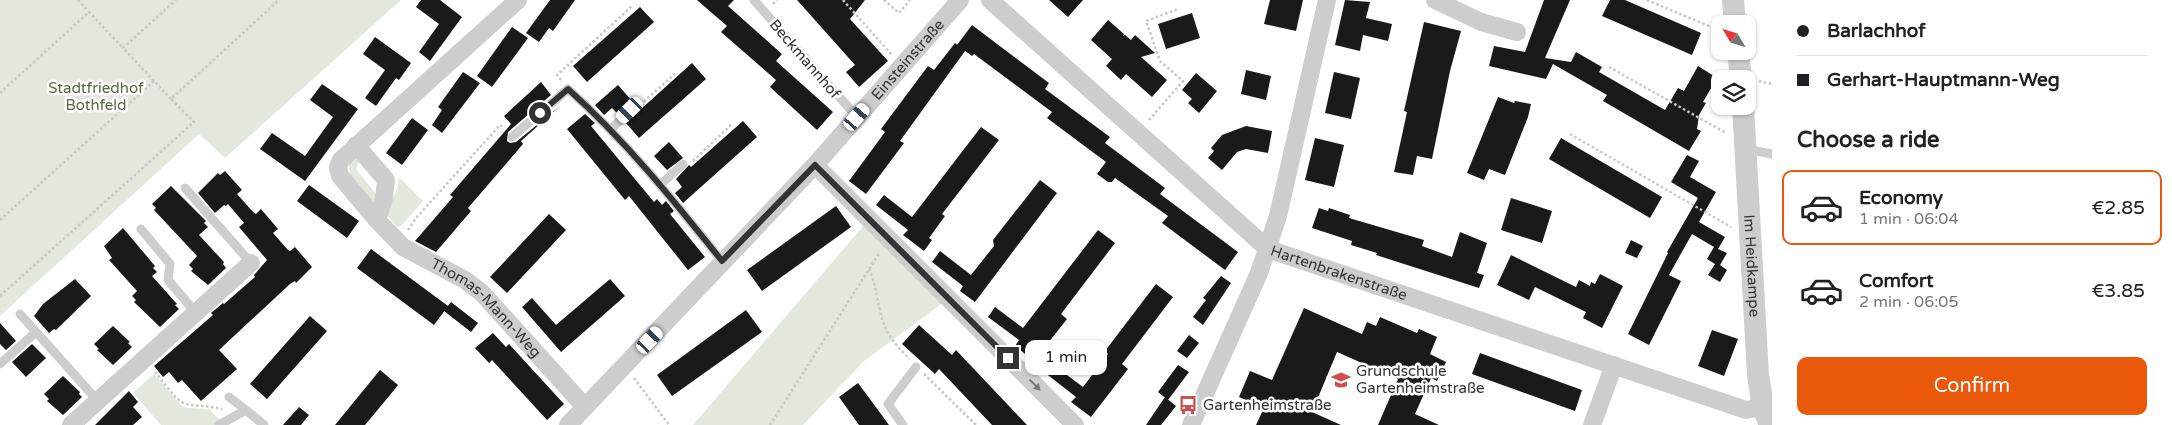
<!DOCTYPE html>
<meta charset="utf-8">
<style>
:root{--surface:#fff;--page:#f2f2f2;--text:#202124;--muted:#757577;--line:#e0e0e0;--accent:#ea580c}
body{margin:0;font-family:"Varela Round",sans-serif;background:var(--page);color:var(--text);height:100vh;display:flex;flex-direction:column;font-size:19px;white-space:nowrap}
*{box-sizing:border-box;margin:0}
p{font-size:16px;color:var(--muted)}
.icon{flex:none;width:28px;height:28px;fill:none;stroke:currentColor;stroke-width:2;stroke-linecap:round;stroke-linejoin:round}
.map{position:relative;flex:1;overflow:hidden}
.side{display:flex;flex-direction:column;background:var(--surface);width:400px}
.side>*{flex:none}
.banner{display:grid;align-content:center;height:110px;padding:0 25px;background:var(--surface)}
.needle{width:32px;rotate:308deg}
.controls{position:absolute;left:1711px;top:15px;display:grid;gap:10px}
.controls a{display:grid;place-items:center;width:45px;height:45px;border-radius:10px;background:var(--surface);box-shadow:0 1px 4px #0004;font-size:25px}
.end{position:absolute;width:22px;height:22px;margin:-11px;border:6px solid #333;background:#fff;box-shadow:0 0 0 2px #fff}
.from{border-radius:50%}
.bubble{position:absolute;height:35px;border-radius:10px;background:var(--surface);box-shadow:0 1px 4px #0004;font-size:16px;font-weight:600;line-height:35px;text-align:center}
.car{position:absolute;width:15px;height:30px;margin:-15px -8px;border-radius:6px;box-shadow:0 0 4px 1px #0007;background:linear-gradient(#fff 24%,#345 0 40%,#fff 0 76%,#345 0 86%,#fff 0)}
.banner b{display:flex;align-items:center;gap:18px;height:48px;font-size:19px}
.banner b+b{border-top:1px solid var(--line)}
.banner i{width:12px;height:12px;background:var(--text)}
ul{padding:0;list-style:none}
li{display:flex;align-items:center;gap:15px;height:75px;margin:0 10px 8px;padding:0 15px;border:2px solid transparent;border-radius:10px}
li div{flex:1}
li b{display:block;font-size:19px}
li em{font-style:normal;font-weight:600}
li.on{border-color:var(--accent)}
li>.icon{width:45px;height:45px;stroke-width:1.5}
h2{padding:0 25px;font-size:22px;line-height:60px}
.button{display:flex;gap:10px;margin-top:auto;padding:10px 25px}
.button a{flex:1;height:58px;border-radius:10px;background:var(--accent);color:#fff;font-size:20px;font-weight:600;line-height:58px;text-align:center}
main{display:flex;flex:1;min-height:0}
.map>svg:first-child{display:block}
.green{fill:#e2e8dd}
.building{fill:#1a1a1a}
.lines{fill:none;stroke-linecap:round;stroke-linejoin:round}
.path{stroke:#c7c7c7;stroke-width:2.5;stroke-dasharray:2.5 2.5;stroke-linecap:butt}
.service{stroke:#cdcdcd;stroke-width:9}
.minor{stroke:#cdcdcd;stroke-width:18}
.tertiary{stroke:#cdcdcd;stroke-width:22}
.oneway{fill:#787878}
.route{stroke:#333;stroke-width:6}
.labels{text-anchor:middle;stroke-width:5;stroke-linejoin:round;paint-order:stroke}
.street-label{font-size:15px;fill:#333;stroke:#fff}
.park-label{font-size:15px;fill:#546a45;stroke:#fff}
.poi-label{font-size:15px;fill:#333;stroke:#fff;text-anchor:start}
</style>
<main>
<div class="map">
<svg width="1772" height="425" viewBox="0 0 1772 425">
<rect width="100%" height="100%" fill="#fff"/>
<path class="green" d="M0,0H401L225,158L199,134L0,316Z
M356,157L359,162L356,169L376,194L383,198L372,203L350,175L349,165Z
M399,177L423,201L401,226L397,227L386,214L397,189Z
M865,224L944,302L864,361L803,425H693Z
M154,374L181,405L187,408L209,409L221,421L215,425H161L133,393Z"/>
<path class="building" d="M421,0H440L462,17L430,61L419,52L439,24L416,7Z
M550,0H575L553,31L549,28L539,42L526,33Z
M697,0H734L728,6L782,54L776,61L833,112L817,130L770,87L776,80L721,32L727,26Z
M797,0H865L850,19L888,61L859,87L846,72L855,65Z
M1049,0H1083L1068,17Z
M1270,0H1303L1296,31L1264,24Z
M1345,0L1370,2L1366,18L1392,24L1388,41L1363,35L1360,51L1335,45Z
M1544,0H1570L1545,58L1571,62L1576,52L1602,67L1599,72L1665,110L1678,88L1684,91L1698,66L1717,78L1703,102L1706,103L1699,115L1697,129L1701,131L1689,151L1603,101L1607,95L1553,64L1546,79L1489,66L1494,46L1525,52Z
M1610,0H1625L1701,33L1692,55L1602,16Z
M640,7L654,22L587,82L573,66Z
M1192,13L1200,38L1166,49L1158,24Z
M1108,20L1124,34L1123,36L1125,35L1131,40L1135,35L1155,53L1141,57L1167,80L1152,97L1126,74L1121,80L1106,66L1112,59L1091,40Z
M1424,22L1461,31L1450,71L1432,159L1417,156L1413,175L1394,172L1407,112L1404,111Z
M972,25L1049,83L1045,89L1110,137L1105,143L1165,188L1160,194L1238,252L1225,270L1162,223L1168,216L1115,178L1112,182H1108L1097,174L1106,162L1047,118L1052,112L974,54L972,56L957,45Z
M512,27L528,38L492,87L477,76Z
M375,37L411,63L399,80L396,78L376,106L365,98L385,70L363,54Z
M955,43L965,51L900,141L904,143L866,194L849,181L885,132L881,129L928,66L934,70Z
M692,63L706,79L639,138L626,123L636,113L634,106L628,105L618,114L612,108L604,115L595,105L618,85L640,110Z
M1246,70L1271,76L1266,100L1241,94Z
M463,72L480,83L442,133L432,125L442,110L438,107Z
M1334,72L1360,78L1351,119L1325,113Z
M1196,73L1217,91L1199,113L1188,103L1192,99L1182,90Z
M541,82L551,95L508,132L507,141L510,143L516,142L560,106L521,141L523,144L468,208L471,211L436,252L415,241L453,197L450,195L511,124L504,116Z
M322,84L358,109L305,181L260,149L272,133L305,156L333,117L310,100Z
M1498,97L1514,103L1515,101L1531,104L1528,117L1505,175L1489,169L1484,180L1467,173Z
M585,114L595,123L591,126L654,202L657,199L662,205L666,201L674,211L670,214L705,257L688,270L629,196L625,200L567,129Z
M412,118L428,130L402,165L386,153Z
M743,121L757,137L683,203L675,193L682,187L676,179L689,165L691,167Z
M1246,126L1272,131L1268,153L1246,149L1237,152L1222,170L1208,158L1214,151L1211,148L1222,135Z
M981,127L999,140L942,214L945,216L929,238L932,240L924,251L903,235L908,230L876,205L884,195L912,217Z
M1315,138L1344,145L1334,187L1305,180Z
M1561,138L1662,197L1650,218L1549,159Z
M669,142L683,158L667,170L654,156Z
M1687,155L1699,161L1690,177L1716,192L1699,222L1725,237L1718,249L1727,253L1720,265L1727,270L1720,282L1708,275L1715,264L1707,259L1714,247L1692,234L1669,275L1681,281L1649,345L1628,334L1668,253L1667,252L1698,198L1671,182Z
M225,171L242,190L237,194L253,212L256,214L261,209L278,229L273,233L288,250L290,251L295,247L312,267L296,283L295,281L290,284L219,350L237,369L201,401L182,380L178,383L169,372L163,377L154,366L213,315L211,313L223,303L224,304L255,277L254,275L267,260L239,227L244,223L228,204L226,206L224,205L215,213L198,193L218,173L220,175Z
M1040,180L1057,193L975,302L960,291L963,286L932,262L940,251L971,275L994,246L993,240Z
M309,185L359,221L347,238L297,201Z
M171,186L206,221L204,223L208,227L199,235L224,262L223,264L226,268L208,285L191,271L193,269L189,265L197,256L154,210L156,208L152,204Z
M1511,198L1552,211L1542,243L1501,230Z
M836,206L851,227L762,291L747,270Z
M1319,208L1328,211L1329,208L1350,215L1349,218L1424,240L1422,246L1452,257L1460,232L1487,243L1477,273L1484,275L1479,288L1376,255L1377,253L1351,245L1352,241L1312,228Z
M549,214L566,230L507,293L490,277Z
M123,228L155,266L153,268L157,272L152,276L177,304L175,305L179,309L160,327L134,302L136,300L132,296L137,291L109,260L112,258L104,246Z
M1098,230L1115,243L1061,314L1067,319L1034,361L1015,346L1019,340L988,317L995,307L1023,328Z
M1631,240L1643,246L1637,258L1625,253Z
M371,249L448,306L434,325L357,268Z
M1511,255L1576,287L1579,280L1590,286L1591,282L1595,284L1600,274L1623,286L1602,328L1583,318L1586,312L1535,287L1529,300L1497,285Z
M1221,276L1231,283L1203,325L1193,317L1206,300L1203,298Z
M75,279L91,296L56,330L54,329L49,333L34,316L43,304Z
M610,279L625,296L561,352L522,307L532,298L556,325Z
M1156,284L1173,297L1122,364L1128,369L1091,417L1071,402L1076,397L1044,372L1051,363L1083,387L1108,354L1105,351Z
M451,302L478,323L471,332L444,311Z
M1304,308L1362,334L1367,322L1376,326L1380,317L1417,333L1419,329L1437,337L1430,354L1446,362L1437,381L1431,378L1415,414L1439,425H1378L1398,379L1337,352L1312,412L1341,425H1256L1264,408L1239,397L1250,371L1272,380Z
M746,310L762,332L672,396L657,375Z
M310,316L327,331L267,399L250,384Z
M0,323L16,341L6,350L0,344Z
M919,325L952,355L956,350L1027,425H992L939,369L935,374L902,344Z
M113,326L130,342L128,343L132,347L113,365L97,350L99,349L94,344Z
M1712,330L1738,339L1724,376L1698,366Z
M493,333L506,347L509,344L564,404L547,420L492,360L489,363L475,348Z
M1189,335L1199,343L1187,358L1177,351Z
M32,344L46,358L26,377L12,362Z
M1480,353L1582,390L1575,411L1472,374Z
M1178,365L1189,372L1168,400L1158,392Z
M380,370L398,385L390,395L365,425H335Z
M63,376L80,392L79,394L82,397L63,415L47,401L49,399L44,394Z
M858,383L878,410L889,425H859L839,397Z
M129,391L138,402L133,407L142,417L133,425H95Z
M1165,397L1176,406L1161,425H1146Z
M299,407L309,415L301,425H283Z"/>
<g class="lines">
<path class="path" d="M78,0L89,12
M843,0L892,55
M884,0L899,13L910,0
M1647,0L1716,29
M773,4L777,0
M1609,67L1726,133
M561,80L557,75L632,6
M1759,81L1772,84
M0,93L89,12L123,48
M171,99L123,48L176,0
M640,105L677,72
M1149,120L1183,81L1160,61L1146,21L1178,9
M1570,134L1731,227
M693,161L732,124
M0,220L154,81
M408,230L416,218L500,125L504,129
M869,269C879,290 877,318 891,338C896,345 903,352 909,359
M0,296L194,122L171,99L279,0
M155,372C163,381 175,400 186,404C198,407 210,405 222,409
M924,374L976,425
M634,378L669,425
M770,425L880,252"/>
<path class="service" d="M754,0L857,117
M611,129L630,111
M512,137L568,89C626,141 674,201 722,261
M1746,149L1772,154
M660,185L683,164
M185,188L251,263
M141,229L170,264L168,280L196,313
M20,314L98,401
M0,364L36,332
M229,397L246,410
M219,425L246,410L264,425
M903,425L888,404L916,367"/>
<g class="minor">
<path id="s1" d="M990,0L1268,249L1746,410L1763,407"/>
<path d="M1435,0L1481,22L1517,32"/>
<path id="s2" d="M356,145L386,180L384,198L377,220L403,247L465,280L482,293L585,407"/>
<path d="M815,165L1075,425"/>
<path d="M377,220L340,176L338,167L341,160L518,0"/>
<path d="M71,425L251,263"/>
<path id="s3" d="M568,425L815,165L960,0"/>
<path d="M1191,425L1259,273L1278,216L1327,0"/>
<path d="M1592,425L1614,365"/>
</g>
<g class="tertiary">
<path d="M1733,0L1735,24"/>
<path d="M1738,51L1741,79"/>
<path id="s4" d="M1743,106L1758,375L1763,407L1770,425"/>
</g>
</g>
<defs><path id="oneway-solid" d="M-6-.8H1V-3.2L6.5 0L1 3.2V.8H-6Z" transform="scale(1.25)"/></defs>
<use class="oneway" href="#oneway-solid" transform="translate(1035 385) rotate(45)"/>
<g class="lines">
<path class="route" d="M540,113L568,89C626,141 674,201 722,261L815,165L1008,358"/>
</g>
<defs>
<g id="school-bare" transform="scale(1.5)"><path d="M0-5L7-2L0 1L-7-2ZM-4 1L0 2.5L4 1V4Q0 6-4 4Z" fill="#d14e50" stroke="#fff" stroke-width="2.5" paint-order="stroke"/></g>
<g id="bus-bare" transform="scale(1.5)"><path d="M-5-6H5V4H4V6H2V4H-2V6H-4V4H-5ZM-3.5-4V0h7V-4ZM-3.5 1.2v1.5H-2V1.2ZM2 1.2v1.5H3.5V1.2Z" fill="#d14e50" stroke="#fff" stroke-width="2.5" paint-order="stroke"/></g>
</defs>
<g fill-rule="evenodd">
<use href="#school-bare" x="1341" y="380"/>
<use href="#bus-bare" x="1188" y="405"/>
</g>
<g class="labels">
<g class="street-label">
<text transform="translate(805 59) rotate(49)" y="5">Beckmannhof</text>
<text dy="5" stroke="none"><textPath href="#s3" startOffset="499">Einsteinstraße</textPath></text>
<text dy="5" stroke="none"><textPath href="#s4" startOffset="160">Im Heidkampe</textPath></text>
<text dy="5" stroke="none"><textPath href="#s1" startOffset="448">Hartenbrakenstraße</textPath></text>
<text dy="5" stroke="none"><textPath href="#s2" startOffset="229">Thomas-Mann-Weg</textPath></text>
</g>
<g class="park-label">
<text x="96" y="93">Stadtfriedhof<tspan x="96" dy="17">Bothfeld</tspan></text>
</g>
<g class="poi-label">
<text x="1356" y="376">Grundschule<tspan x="1356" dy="17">Gartenheimstraße</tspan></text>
<text x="1203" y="410">Gartenheimstraße</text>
</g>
</g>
</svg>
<div class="controls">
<a><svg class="needle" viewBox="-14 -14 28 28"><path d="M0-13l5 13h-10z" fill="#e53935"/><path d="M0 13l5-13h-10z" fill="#757577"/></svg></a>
<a><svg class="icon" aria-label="layers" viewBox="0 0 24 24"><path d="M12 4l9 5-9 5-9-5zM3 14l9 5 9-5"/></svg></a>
</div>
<i class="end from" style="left:540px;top:113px"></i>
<i class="end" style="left:1008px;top:358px"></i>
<div class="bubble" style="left:1025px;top:340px;width:82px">1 min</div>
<i class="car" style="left:630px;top:110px;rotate:226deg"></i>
<i class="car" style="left:857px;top:117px;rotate:41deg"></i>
<i class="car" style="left:650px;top:340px;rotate:43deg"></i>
</div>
<section class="side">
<div class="banner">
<b><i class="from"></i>Barlachhof</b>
<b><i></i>Gerhart-Hauptmann-Weg</b>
</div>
<h2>Choose a ride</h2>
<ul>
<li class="on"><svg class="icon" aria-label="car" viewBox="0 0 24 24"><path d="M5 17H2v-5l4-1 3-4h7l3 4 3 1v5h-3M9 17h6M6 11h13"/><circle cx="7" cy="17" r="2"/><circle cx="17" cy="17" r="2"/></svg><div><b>Economy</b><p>1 min · 06:04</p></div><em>€2.85</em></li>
<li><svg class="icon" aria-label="car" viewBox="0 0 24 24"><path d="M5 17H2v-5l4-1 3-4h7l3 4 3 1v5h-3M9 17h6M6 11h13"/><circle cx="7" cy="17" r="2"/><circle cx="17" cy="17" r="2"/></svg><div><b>Comfort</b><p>2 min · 06:05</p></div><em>€3.85</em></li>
</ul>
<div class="button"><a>Confirm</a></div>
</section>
</main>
